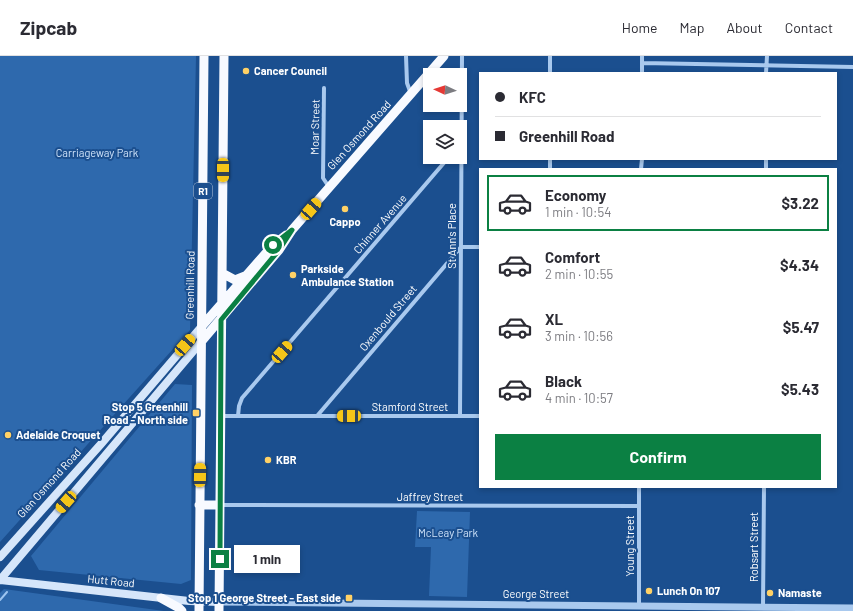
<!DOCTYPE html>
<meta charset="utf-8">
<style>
:root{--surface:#fff;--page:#f7f7f7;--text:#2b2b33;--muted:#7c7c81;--line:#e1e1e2;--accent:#0b8043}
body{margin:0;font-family:Barlow,sans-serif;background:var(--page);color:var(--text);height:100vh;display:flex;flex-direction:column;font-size:15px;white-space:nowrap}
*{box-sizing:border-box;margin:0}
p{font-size:13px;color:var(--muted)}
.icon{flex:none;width:22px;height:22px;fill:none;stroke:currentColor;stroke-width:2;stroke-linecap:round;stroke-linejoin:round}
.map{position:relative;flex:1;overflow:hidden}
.side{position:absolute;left:479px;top:112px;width:358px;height:320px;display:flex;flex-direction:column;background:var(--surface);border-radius:0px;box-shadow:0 2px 6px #0003}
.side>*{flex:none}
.top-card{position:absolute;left:479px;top:16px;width:358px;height:88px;border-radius:0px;box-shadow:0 2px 6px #0003;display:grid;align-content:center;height:88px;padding:0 16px;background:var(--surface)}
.needle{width:26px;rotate:274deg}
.controls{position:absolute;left:423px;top:12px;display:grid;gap:8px}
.controls a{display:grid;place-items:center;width:44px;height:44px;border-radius:0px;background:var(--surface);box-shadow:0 2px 6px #0003;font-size:20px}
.end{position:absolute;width:18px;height:18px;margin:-9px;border:5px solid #0b8043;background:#fff;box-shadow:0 0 0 2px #fff}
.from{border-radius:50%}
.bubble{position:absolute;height:28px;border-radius:0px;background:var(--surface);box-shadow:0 2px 6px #0003;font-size:13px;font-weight:700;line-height:28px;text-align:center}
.car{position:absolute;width:12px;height:24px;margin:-12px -6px;border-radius:5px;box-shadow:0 0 3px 1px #0007;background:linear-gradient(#f5c518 24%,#345 0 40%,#f5c518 0 76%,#345 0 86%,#f5c518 0)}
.top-card b{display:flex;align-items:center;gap:14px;height:38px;font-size:15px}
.top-card b+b{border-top:1px solid var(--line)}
.top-card i{width:10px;height:10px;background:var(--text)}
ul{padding:7px 0 0;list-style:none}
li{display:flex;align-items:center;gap:12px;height:56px;margin:0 8px 6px;padding:0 8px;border:2px solid transparent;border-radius:0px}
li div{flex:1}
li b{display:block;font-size:15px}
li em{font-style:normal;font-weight:700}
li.current{border-color:var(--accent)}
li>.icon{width:36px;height:36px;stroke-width:1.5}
.primary-button{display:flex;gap:8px;margin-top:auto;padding:8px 16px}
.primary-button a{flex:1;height:46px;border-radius:0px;background:var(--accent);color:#fff;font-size:16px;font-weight:700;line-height:46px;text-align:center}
header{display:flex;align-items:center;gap:24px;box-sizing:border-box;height:56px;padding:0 20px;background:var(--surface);border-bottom:1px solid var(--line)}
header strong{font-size:19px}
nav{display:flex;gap:22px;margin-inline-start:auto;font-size:14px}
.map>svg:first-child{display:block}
.green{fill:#2e69ad}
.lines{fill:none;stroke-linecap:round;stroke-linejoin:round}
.stream{stroke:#9cc4f0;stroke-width:2}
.minor{stroke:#a9c9ee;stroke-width:4}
.tertiary{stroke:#a9c9ee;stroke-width:7}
.secondary{stroke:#d6e6fa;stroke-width:8}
.trunk{stroke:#f8faff;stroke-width:9}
.route{stroke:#0b8043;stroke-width:5}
.poi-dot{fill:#ffd166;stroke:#1b4f8f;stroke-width:1.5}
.labels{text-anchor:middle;stroke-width:4;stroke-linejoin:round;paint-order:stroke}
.shield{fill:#1b4f8f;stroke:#bbcadd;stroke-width:1}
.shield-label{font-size:10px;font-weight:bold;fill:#fff}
.poi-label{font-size:11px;font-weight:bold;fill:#fff;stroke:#1b4f8f;text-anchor:start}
.street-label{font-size:11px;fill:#fff;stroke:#1b4f8f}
.park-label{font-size:11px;fill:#cfe3fa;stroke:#1b4f8f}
</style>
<header>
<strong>Zipcab</strong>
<nav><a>Home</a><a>Map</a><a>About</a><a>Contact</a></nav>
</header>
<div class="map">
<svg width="853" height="555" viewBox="0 0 853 555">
<rect width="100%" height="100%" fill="#1b4f8f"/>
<path class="green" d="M0,0H196L190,274L0,486Z
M175,328L192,329L191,524L181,528L39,514L31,500Z
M417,455L470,456L467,541L429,540L431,491H415Z
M4,533L164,555H0V537Z"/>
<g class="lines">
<path class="stream" d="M0,544L7,536"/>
<path class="minor" d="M406,0L407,27L411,38
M642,7L853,11
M550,17V0
M642,17V0
M766,17L767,0
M324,32L323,122L329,131
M550,113V103
M641,113L642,103
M766,113V103
M221,360H480
M238,360L239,350L242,342L449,101
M317,360L461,191H480
M460,360L462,0
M220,449L639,450
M639,550V431
M763,551L764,431"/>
<path class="tertiary" d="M219,546L853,552"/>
<path class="secondary" d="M0,501L101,388L202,270
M0,524L201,286
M0,524L189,545L219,546"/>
<path class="trunk" d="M222,217L235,224L245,220
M202,270L273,189L286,179
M201,286L279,194L292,174L444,0
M199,449H220
M161,542L179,552L182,555
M199,555L204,0
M219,555L224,0"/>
</g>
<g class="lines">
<path class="route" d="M220,503L221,264L279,194L292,174L273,189"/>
</g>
<g class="poi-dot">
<circle cx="246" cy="15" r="4"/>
<circle cx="345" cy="153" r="4"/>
<circle cx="293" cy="219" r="4"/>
<rect x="192" y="353" width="8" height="8" rx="2"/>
<circle cx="8" cy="379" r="4"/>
<circle cx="268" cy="404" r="4"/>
<circle cx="649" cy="535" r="4"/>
<circle cx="770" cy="537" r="4"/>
<rect x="345" y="538" width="8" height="8" rx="2"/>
</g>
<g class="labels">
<rect class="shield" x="194" y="127" width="18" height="16" rx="3"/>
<g class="shield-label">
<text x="203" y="139">R1</text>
</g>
<g class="poi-label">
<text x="254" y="19">Cancer Council</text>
<text x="345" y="170" text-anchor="middle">Cappo</text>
<text x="301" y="217">Parkside<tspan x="301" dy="13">Ambulance Station</tspan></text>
<text x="188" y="355" text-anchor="end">Stop 5 Greenhill<tspan x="188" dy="13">Road - North side</tspan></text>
<text x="16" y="383">Adelaide Croquet</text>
<text x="276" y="408">KBR</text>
<text x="657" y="539">Lunch On 107</text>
<text x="778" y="541">Namaste</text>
<text x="341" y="546" text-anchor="end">Stop 1 George Street - East side</text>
</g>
<g class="street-label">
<text transform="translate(315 71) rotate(-89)" y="4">Moar Street</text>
<text transform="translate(359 79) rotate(-48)" y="4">Glen Osmond Road</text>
<text transform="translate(380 168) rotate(-49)" y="4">Chinner Avenue</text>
<text transform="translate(452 180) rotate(-90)" y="4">St Ann's Place</text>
<text transform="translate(190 229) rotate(-89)" y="4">Greenhill Road</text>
<text transform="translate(388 262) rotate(-50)" y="4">Oxenbould Street</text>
<text x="410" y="355">Stamford Street</text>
<text transform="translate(49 427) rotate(-48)" y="4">Glen Osmond Road</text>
<text x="430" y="445">Jaffrey Street</text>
<text transform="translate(630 490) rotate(-90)" y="4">Young Street</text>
<text transform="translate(754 491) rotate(-90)" y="4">Robsart Street</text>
<text transform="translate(111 525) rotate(6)" y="4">Hutt Road</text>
<text x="536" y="542">George Street</text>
</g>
<g class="park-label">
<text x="97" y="101">Carriageway Park</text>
<text x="448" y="481">McLeay Park</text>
</g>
</g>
</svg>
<div class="controls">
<a><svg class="needle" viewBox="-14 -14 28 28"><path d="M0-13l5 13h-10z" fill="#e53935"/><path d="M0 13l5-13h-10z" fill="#7c7c81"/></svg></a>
<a><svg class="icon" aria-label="layers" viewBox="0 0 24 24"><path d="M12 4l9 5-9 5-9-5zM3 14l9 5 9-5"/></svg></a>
</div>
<i class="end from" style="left:273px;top:189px"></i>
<i class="end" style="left:220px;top:503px"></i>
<div class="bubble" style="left:234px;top:489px;width:66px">1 min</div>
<i class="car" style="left:223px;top:114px;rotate:180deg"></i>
<i class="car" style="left:311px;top:153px;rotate:41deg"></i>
<i class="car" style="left:185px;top:289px;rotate:41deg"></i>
<i class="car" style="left:282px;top:296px;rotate:41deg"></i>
<i class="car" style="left:349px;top:360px;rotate:270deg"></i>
<i class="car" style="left:200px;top:419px;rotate:1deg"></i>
<i class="car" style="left:66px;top:446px;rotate:221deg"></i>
<div class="top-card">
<b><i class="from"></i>KFC</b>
<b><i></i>Greenhill Road</b>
</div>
<section class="side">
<ul>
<li class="current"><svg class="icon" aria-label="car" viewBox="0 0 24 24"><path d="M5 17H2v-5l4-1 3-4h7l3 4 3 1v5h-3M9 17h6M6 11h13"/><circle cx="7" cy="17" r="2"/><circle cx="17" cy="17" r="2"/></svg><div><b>Economy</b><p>1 min · 10:54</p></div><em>$3.22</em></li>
<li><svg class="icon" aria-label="car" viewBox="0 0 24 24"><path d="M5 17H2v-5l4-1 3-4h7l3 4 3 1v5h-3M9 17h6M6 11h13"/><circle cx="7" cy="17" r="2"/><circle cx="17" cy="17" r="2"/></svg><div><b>Comfort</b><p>2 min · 10:55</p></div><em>$4.34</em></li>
<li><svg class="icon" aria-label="car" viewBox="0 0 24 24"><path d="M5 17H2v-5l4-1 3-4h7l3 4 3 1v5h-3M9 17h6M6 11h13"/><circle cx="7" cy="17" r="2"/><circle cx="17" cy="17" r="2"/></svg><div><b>XL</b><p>3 min · 10:56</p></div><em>$5.47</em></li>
<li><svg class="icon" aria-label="car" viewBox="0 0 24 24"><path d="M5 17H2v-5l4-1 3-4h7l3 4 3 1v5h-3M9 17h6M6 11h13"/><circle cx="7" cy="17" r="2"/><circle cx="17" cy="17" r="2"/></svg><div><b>Black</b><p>4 min · 10:57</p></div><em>$5.43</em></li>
</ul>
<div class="primary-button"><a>Confirm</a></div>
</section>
</div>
